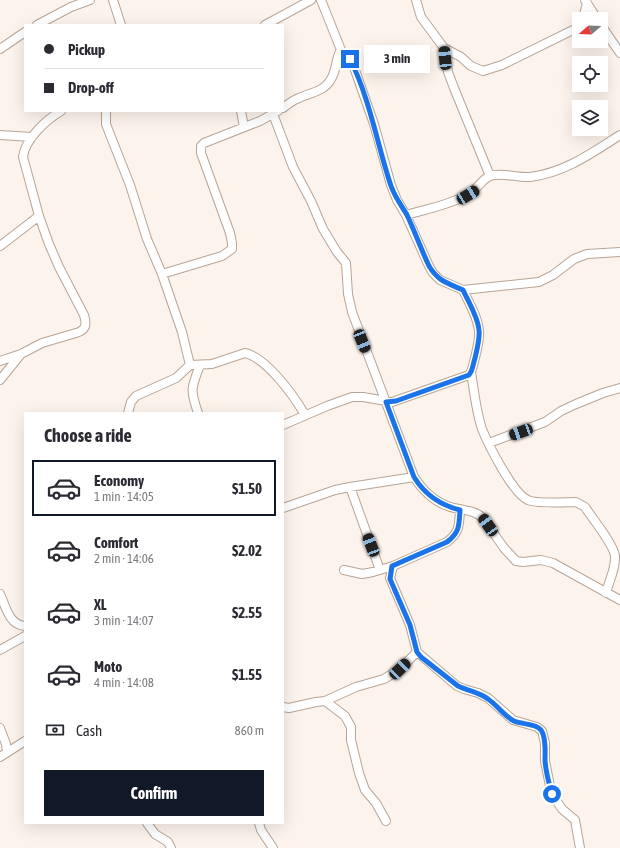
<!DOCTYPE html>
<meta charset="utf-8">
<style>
:root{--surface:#fff;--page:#f2f2f3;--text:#2b2b33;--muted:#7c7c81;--line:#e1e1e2;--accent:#111827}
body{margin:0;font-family:"Asap Condensed",sans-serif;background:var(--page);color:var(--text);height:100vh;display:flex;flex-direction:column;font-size:15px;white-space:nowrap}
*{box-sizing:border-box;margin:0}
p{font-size:13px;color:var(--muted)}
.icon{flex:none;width:22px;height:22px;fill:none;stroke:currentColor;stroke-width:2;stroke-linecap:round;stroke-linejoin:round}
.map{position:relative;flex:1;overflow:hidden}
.sheet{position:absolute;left:24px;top:412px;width:260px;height:412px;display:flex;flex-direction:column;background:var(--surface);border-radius:0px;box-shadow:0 4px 16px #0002}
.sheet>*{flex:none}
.banner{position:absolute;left:24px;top:24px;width:260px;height:88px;border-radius:0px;box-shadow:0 4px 16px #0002;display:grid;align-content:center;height:88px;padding:0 20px;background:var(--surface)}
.needle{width:26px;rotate:251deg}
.controls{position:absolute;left:572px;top:12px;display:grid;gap:8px}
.controls a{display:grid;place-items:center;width:36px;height:36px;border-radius:0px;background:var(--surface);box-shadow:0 4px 16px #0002;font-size:20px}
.end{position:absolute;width:18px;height:18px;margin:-9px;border:5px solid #1a73e8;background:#fff;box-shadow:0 0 0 2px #fff}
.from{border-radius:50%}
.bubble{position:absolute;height:28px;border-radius:0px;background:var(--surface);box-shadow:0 4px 16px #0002;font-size:13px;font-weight:700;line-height:28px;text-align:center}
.car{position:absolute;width:12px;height:24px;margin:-12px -6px;border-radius:5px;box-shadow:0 0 3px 1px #0007;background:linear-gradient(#222 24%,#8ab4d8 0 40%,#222 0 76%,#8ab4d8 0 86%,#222 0)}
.banner b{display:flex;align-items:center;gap:14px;height:38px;font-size:15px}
.banner b+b{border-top:1px solid var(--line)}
.banner i{width:10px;height:10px;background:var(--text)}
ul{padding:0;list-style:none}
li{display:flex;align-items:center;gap:12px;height:56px;margin:0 8px 6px;padding:0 12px;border:2px solid transparent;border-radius:0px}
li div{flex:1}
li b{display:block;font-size:15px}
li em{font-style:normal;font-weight:700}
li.active{border-color:var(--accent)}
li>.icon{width:36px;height:36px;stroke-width:1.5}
h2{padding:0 20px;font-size:18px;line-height:48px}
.pay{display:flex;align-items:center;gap:10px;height:44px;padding:0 20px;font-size:15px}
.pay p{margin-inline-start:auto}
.button{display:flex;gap:8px;margin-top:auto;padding:8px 20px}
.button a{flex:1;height:46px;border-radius:0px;background:var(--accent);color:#fff;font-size:16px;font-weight:700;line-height:46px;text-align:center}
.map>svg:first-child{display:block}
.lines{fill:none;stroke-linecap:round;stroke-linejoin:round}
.minor-casing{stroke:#b8a494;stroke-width:10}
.minor{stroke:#fff;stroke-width:8}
.route{stroke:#1a73e8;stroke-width:5}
</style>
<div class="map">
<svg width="620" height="848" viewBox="0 0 620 848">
<rect width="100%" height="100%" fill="#fcf3ec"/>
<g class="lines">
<g class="minor-casing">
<path id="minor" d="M113,0L121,25
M416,0L421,17L444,48L448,72L454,88L490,176
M585,0L597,19
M583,19L587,3
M37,25L71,7L90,0
M265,25L311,0
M601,25L620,53
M444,48L461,57L471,66L483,71L502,65L579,27
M0,49L25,32
M341,50L350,59L355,70L374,124L391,185L397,200L406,215L429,266L433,273L440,280L463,290L539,282L553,275L574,259L587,254L620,252
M283,108C288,104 293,100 299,98C310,93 325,91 331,79C337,70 335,59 341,50L321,0
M106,111V124L109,132L130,185L147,239L162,274L182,332L190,365
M241,111L244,127
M273,114L293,167L311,201L323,229L337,252L346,263L348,294L352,312L414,477
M0,135L32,137
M406,215C427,209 449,205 467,195C477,190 482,179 490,176C501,172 518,178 530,177C564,173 592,153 620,135
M0,246L39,216
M162,274L222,256L232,249V243L230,233L201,153V146L204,143L260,121L278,111
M0,361L21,354L42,343L76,333C86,330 87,325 84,315L59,267L49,244L39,216L23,157C25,139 46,120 61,111
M471,372C474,390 476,411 482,429C488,444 513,494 528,500C535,504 566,502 576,502L585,507C592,518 614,545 615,556C616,568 609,581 606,593
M0,380L21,354
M128,413L131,402L136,396L176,378L190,365L212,364L245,353C267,358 294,396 305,415
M198,413C190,390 191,388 200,365
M283,425L327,406L352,397H363L392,402L469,375C473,370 473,364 475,358C477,349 480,339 479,331C478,317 469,303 463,290
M489,443L545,422L561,411L576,404L603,393L620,388
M350,487L380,570
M283,508L335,490L350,487L414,477C425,494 439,506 459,509C469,511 475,511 483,518L504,548L516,561L523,562L541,560L553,563L620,600
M393,566L390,578L410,625L417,652L457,686L464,689L478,693L488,698L513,720L537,727L542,731L545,743V761L550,786L552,794L562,809L575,820L580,848
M344,570L362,574L373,572L393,566L447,542C460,532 459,525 460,510
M0,594C6,607 9,625 25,626
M0,650L25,636
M325,701L345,716L351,727V740L359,773L365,790L376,803L386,821
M283,707L289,708L316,702L325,701L356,687L384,679L400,669L417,652
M0,728L6,744L7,752
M0,757L25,741
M147,823L155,834L168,842L171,848
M259,823L261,830L273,848"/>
</g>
<use href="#minor" class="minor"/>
</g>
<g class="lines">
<path class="route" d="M350,59C370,99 377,144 391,186C395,197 401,205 407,215C415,232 421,249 429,266C438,281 447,283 463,290C469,303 478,317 479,330C480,339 477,349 475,358C473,364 473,370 469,375L396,401L386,402L414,477C425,495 440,505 460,510C459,525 460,532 447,542L392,566L390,579L410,625L417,652L421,657L458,686C468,691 479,692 488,699C497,705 504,716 514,721C523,725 540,723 543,734C546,743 545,752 545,761C546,772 549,784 552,794"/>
</g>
</svg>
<div class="controls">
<a><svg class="needle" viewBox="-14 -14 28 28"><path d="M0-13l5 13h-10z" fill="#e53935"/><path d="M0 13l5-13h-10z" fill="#7c7c81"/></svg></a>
<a><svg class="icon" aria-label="locate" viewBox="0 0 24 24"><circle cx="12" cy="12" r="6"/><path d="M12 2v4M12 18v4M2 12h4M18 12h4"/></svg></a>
<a><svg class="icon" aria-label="layers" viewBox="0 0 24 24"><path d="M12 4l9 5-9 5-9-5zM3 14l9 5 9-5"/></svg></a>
</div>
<i class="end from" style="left:552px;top:794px"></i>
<i class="end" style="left:350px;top:59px"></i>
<div class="bubble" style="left:364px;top:45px;width:66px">3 min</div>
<i class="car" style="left:445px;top:58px;rotate:355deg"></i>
<i class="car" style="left:468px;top:195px;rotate:59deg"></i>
<i class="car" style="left:362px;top:341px;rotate:158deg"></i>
<i class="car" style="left:521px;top:432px;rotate:250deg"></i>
<i class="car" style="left:488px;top:525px;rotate:325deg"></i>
<i class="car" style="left:371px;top:545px;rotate:339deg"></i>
<i class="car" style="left:400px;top:669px;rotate:46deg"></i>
<div class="banner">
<b><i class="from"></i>Pickup</b>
<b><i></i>Drop-off</b>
</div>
<section class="sheet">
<h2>Choose a ride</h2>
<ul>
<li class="active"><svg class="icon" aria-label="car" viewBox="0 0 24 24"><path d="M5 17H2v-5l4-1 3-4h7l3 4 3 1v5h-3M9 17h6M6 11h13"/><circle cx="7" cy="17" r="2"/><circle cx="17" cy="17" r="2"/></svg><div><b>Economy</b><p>1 min · 14:05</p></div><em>$1.50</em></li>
<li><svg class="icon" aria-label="car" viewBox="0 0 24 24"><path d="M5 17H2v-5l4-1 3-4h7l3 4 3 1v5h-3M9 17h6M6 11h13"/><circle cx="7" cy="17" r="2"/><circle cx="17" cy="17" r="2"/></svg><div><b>Comfort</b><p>2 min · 14:06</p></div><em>$2.02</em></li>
<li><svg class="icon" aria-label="car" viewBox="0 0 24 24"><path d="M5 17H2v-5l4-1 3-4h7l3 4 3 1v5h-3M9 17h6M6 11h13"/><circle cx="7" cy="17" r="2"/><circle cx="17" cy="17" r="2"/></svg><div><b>XL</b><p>3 min · 14:07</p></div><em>$2.55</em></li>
<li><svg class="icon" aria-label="car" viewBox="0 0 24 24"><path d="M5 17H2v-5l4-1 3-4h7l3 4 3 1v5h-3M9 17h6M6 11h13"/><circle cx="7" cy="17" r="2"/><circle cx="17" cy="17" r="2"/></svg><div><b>Moto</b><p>4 min · 14:08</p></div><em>$1.55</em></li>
</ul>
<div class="pay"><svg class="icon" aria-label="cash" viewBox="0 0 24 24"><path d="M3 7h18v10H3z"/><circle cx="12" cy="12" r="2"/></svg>Cash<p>860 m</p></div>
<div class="button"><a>Confirm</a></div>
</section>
</div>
